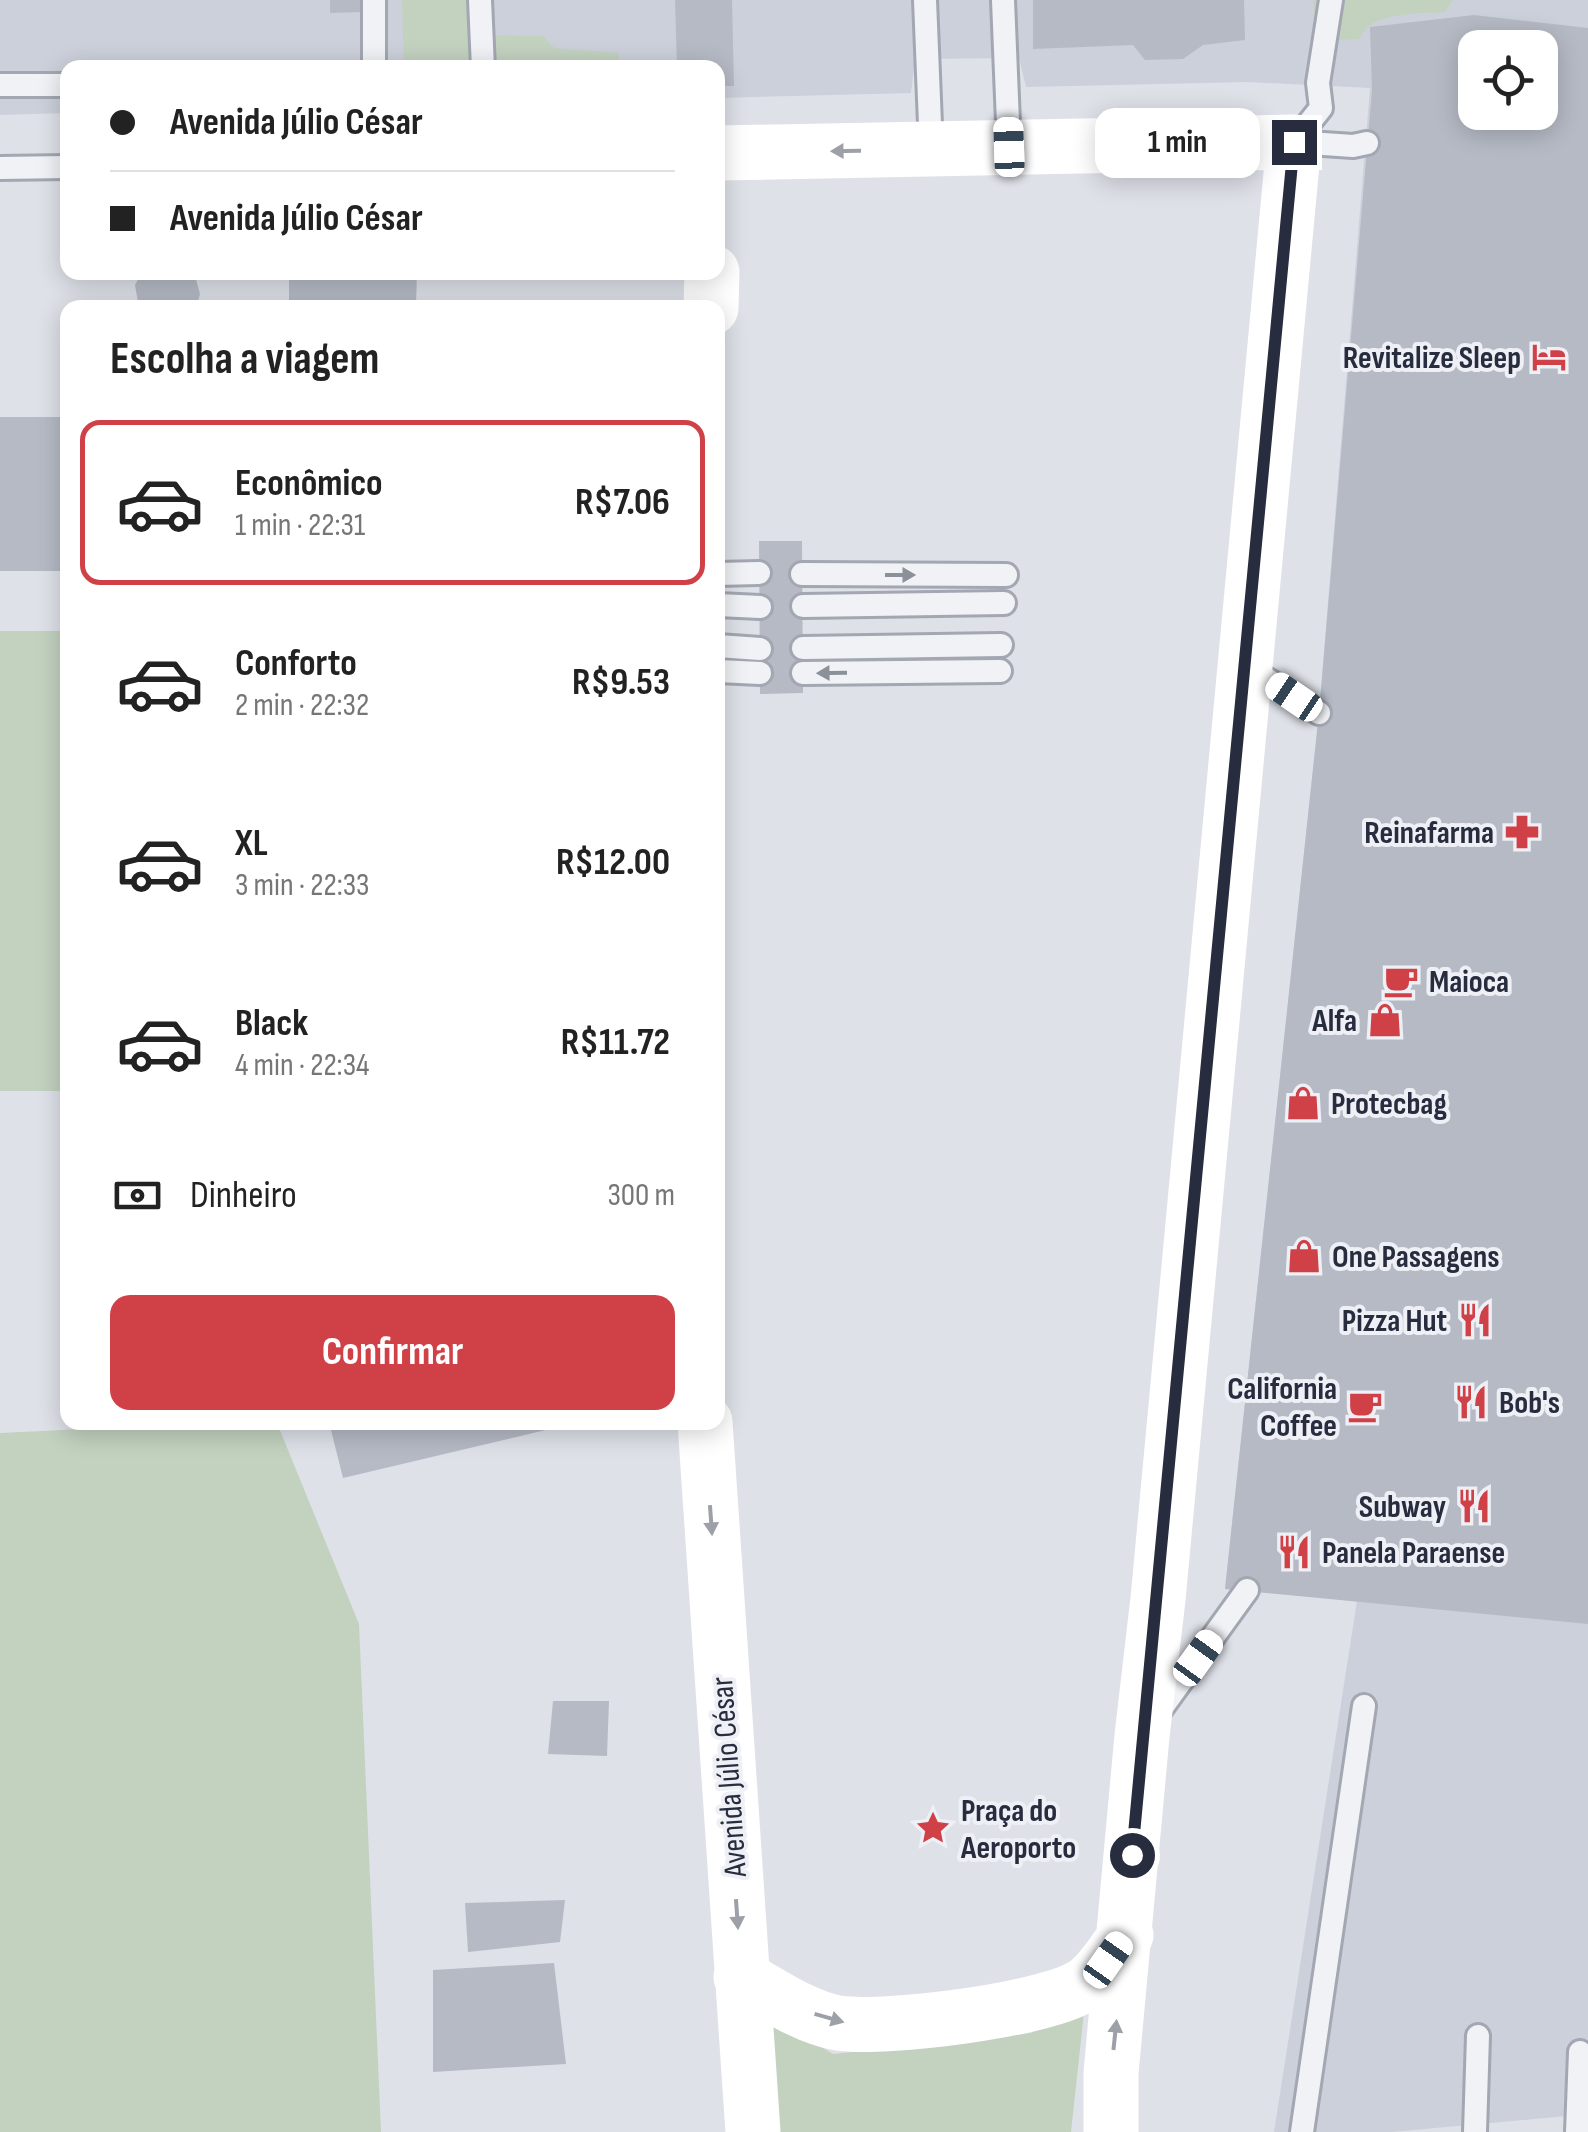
<!DOCTYPE html>
<html lang="pt">
<meta charset="utf-8">
<style>
:root{--surface:#fff;--page:#f6f6f6;--text:#222;--muted:#767676;--line:#e0e0e0;--accent:#d04147}
body{margin:0;font-family:"Sofia Sans Condensed",sans-serif;background:var(--page);color:var(--text);height:100vh;display:flex;flex-direction:column;font-size:38px;white-space:nowrap}
*{box-sizing:border-box;margin:0}
p{font-size:32px;color:var(--muted)}
.icon{flex:none;width:55px;height:55px;fill:none;stroke:currentColor;stroke-width:2;stroke-linecap:round;stroke-linejoin:round}
.map{position:relative;flex:1;overflow:hidden}
.panel{position:absolute;left:60px;top:300px;width:665px;height:1130px;display:flex;flex-direction:column;background:var(--surface);border-radius:20px;box-shadow:0 5px 25px #0003}
.panel>*{flex:none}
.banner{position:absolute;left:60px;top:60px;width:665px;height:220px;border-radius:20px;box-shadow:0 5px 25px #0003;display:grid;align-content:center;height:220px;padding:0 50px;background:var(--surface)}
.tools{position:absolute;left:1458px;top:30px;display:grid;gap:20px}
.tools a{display:grid;place-items:center;width:100px;height:100px;border-radius:20px;background:var(--surface);box-shadow:0 5px 25px #0003;font-size:50px}
.end{position:absolute;width:45px;height:45px;margin:-22px;border:12px solid #272d3f;background:#fff;box-shadow:0 0 0 5px #fff}
.from{border-radius:50%}
.bubble{position:absolute;height:70px;border-radius:20px;background:var(--surface);box-shadow:0 5px 25px #0003;font-size:32px;font-weight:700;line-height:70px;text-align:center}
.car{position:absolute;width:30px;height:60px;margin:-30px -15px;border-radius:12px;box-shadow:0 0 8px 2px #0007;background:linear-gradient(#fff 24%,#345 0 40%,#fff 0 76%,#345 0 86%,#fff 0)}
.banner b{display:flex;align-items:center;gap:35px;height:95px;font-size:38px}
.banner b+b{border-top:2px solid var(--line)}
.banner i{width:25px;height:25px;background:var(--text)}
ul{padding:0;list-style:none}
li{display:flex;align-items:center;gap:30px;height:165px;margin:0 20px 15px;padding:0 30px;border:5px solid transparent;border-radius:20px}
li div{flex:1}
li b{display:block;font-size:38px}
li em{font-style:normal;font-weight:700}
li.selected{border-color:var(--accent)}
li>.icon{width:90px;height:90px;stroke-width:1.5}
h2{padding:0 50px;font-size:45px;line-height:120px}
.pay{display:flex;align-items:center;gap:25px;height:110px;padding:0 50px;font-size:38px}
.pay p{margin-inline-start:auto}
.action{display:flex;gap:20px;margin-top:auto;padding:20px 50px}
.action a{flex:1;height:115px;border-radius:20px;background:var(--accent);color:#fff;font-size:40px;font-weight:700;line-height:115px;text-align:center}
.map>svg:first-child{display:block}
.built{fill:#ccd0da;fill-rule:evenodd}
.green{fill:#c2d2bf}
.building{fill:#b5bac5;fill-rule:evenodd}
.lines{fill:none;stroke-linecap:round;stroke-linejoin:round}
.lane-casing{stroke:#a3a7b2;stroke-width:28}
.lane{stroke:#f1f2f6;stroke-width:22}
.secondary{stroke:#fff;stroke-width:55}
.oneway{fill:#9ea0a9}
.oneway2{fill:#8c909a}
.route{stroke:#272d3f;stroke-width:12}
.labels{text-anchor:middle;stroke-width:8;stroke-linejoin:round;paint-order:stroke}
.poi-label{font-size:32px;font-weight:bold;fill:#272d3f;stroke:#eef0f6;text-anchor:end}
.street-label{font-size:32px;fill:#272d3f;stroke:#eef0f6}
</style>
<div class="map">
<svg width="1588" height="2132" viewBox="0 0 1588 2132">
<rect width="100%" height="100%" fill="#dee1e8"/>
<path class="built" d="M0,0H1588V2114L1392,2132H1274L1357,1601L1225,1589L1319,713L1371,76L1370,88L1247,82L1026,87L1019,58L915,59L911,93L718,98V68H68L67,113L0,115ZM1475,48H1540V112H1475Z"/>
<path class="green" d="M402,0H476L482,35L543,36L554,48L619,53V67H404Z
M1313,0H1453L1445,12C1420,14 1369,11 1360,39L1336,40L1315,21Z
M0,631H67V1091H0Z
M208,1423H277L359,1624L381,2132H0V1433Z
M1085,2003L1071,2132H771L763,2012L833,2054L1031,2033Z"/>
<path class="building" d="M330,0H362V12L330,13Z
M675,0H732L734,86H718V68H677Z
M1033,0H1244L1245,40L1203,45L1183,59L1145,60L1133,45L1033,49Z
M1474,15L1588,28V1624L1225,1589L1319,713L1372,90L1370,27ZM1475,48H1540V112H1475Z
M674,60V68H611V61Z
M142,272H194L200,294L196,308H139L135,285Z
M289,272H417L416,306L289,303Z
M0,417H68V571H0Z
M759,541H802L803,693L760,694Z
M329,1422H571V1424L343,1478Z
M553,1701H609L607,1756L548,1754Z
M565,1900L560,1942L468,1952L465,1903Z
M554,1963L566,2064L433,2072V1970Z"/>
<g class="lines">
<g class="lane-casing">
<path id="lane" d="M480,0L483,68
M925,0L931,149
M1003,0L1009,147
M374,68V0
M0,85H68
M1294,142L1321,108L1318,83L1331,0
M1294,142L1353,146L1367,143
M0,168L68,167
M718,574L759,573
M802,574L1006,575
M718,605L760,607
M803,606L1004,603
M718,646L760,649
M803,648L1001,645
M1246,666L1319,713
M718,671L760,673
M803,673L1000,671
M1158,1713L1247,1590
M1302,2132L1364,1706
M1475,2132L1478,2036
M1577,2132L1580,2052"/>
</g>
<use href="#lane" class="lane"/>
<path class="secondary" d="M718,153L1294,142L1158,1599L1142,1736L1111,2073V2132
M711,308L712,272
M705,1422L753,2132
M741,1977C770,1993 804,2017 838,2023C884,2030 1051,2010 1087,1983C1103,1971 1115,1950 1126,1935"/>
</g>
<defs><path id="oneway-solid" d="M-6-.8H1V-3.2L6.5 0L1 3.2V.8H-6Z" transform="scale(2.5)"/></defs>
<g class="oneway">
<use href="#oneway-solid" transform="translate(846 151) rotate(179)"/>
<use href="#oneway-solid" transform="translate(711 1520) rotate(86)"/>
<use href="#oneway-solid" transform="translate(737 1914) rotate(86)"/>
<use href="#oneway-solid" transform="translate(829 2018) rotate(16)"/>
<use href="#oneway-solid" transform="translate(1115 2035) rotate(-84)"/>
</g>
<g class="oneway2">
<use href="#oneway-solid" transform="translate(900 575)"/>
<use href="#oneway-solid" transform="translate(832 673) rotate(179)"/>
</g>
<g class="lines">
<path class="route" d="M1132,1855L1294,142"/>
</g>
<defs>
<g id="hotel-bare" transform="scale(2.7)"><path d="M-6-4.5h1.5V1H6V5H4.5V3h-9V5H-6ZM-4 0a1.8 1.8 0 1 1 3.6 0ZM.5 0V-2.5h3Q6-2.5 6 0Z" fill="#d04147" stroke="#eef0f6" stroke-width="2.5" paint-order="stroke"/></g>
<g id="pharmacy-bare" transform="scale(2.7)"><path d="M-2-6h4v4h4v4h-4v4h-4v-4h-4v-4h4Z" fill="#d04147" stroke="#eef0f6" stroke-width="2.5" paint-order="stroke"/></g>
<g id="cafe-bare" transform="scale(2.7)"><path d="M-5.5-4.5H6V0H3Q3 3.5 0 3.5H-2.5Q-5.5 3.5-5.5 0ZM3-3.2v2h1.7v-2ZM-6 4.5H4V6H-6Z" fill="#d04147" stroke="#eef0f6" stroke-width="2.5" paint-order="stroke"/></g>
<g id="shop-bare" transform="scale(2.7)"><path d="M-5-2.5h2.3a2.7 3.5 0 0 1 5.4 0H5L5.5 6h-11ZM-1.5-2.5h3a1.5 2.3 0 0 0-3 0Z" fill="#d04147" stroke="#eef0f6" stroke-width="2.5" paint-order="stroke"/></g>
<g id="restaurant-bare" transform="scale(2.7)"><path d="M-5-6h1v4h1v-4h1v4h1v-4h1v5L-1.5 .5V6h-2V.5L-5-1ZM5-6V6H3V1.5H1.5Q1.5-4 5-6Z" fill="#d04147" stroke="#eef0f6" stroke-width="2.5" paint-order="stroke"/></g>
<g id="sight-bare" transform="scale(2.7)"><path d="M0-6L1.8-2.2L6-1.7L2.9 1.2L3.7 5.4L0 3.3L-3.7 5.4L-2.9 1.2L-6-1.7L-1.8-2.2Z" fill="#d04147" stroke="#eef0f6" stroke-width="2.5" paint-order="stroke"/></g>
</defs>
<g fill-rule="evenodd">
<use href="#hotel-bare" x="1549" y="357"/>
<use href="#pharmacy-bare" x="1522" y="832"/>
<use href="#cafe-bare" x="1401" y="981"/>
<use href="#shop-bare" x="1385" y="1020"/>
<use href="#shop-bare" x="1303" y="1103"/>
<use href="#shop-bare" x="1304" y="1256"/>
<use href="#restaurant-bare" x="1475" y="1320"/>
<use href="#restaurant-bare" x="1471" y="1402"/>
<use href="#cafe-bare" x="1365" y="1406"/>
<use href="#restaurant-bare" x="1474" y="1506"/>
<use href="#restaurant-bare" x="1294" y="1552"/>
<use href="#sight-bare" x="933" y="1828"/>
</g>
<g class="labels">
<g class="poi-label">
<text x="1521" y="368">Revitalize Sleep</text>
<text x="1494" y="843">Reinafarma</text>
<text x="1429" y="992" text-anchor="start">Maioca</text>
<text x="1357" y="1031">Alfa</text>
<text x="1331" y="1114" text-anchor="start">Protecbag</text>
<text x="1332" y="1267" text-anchor="start">One Passagens</text>
<text x="1447" y="1331">Pizza Hut</text>
<text x="1337" y="1399">California<tspan x="1337" dy="37">Coffee</tspan></text>
<text x="1499" y="1413" text-anchor="start">Bob's</text>
<text x="1446" y="1517">Subway</text>
<text x="1322" y="1563" text-anchor="start">Panela Paraense</text>
<text x="961" y="1821" text-anchor="start">Praça do<tspan x="961" dy="37">Aeroporto</tspan></text>
</g>
<g class="street-label">
<text transform="translate(728 1777) rotate(-94)" y="11">Avenida Júlio César</text>
</g>
</g>
</svg>
<div class="tools">
<a><svg class="icon" aria-label="locate" viewBox="0 0 24 24"><circle cx="12" cy="12" r="6"/><path d="M12 2v4M12 18v4M2 12h4M18 12h4"/></svg></a>
</div>
<i class="end from" style="left:1132px;top:1855px"></i>
<i class="end" style="left:1294px;top:142px"></i>
<div class="bubble" style="left:1095px;top:108px;width:165px">1 min</div>
<i class="car" style="left:1009px;top:147px;rotate:358deg"></i>
<i class="car" style="left:1294px;top:697px;rotate:304deg"></i>
<i class="car" style="left:1198px;top:1658px;rotate:36deg"></i>
<i class="car" style="left:1108px;top:1960px;rotate:35deg"></i>
<div class="banner">
<b><i class="from"></i>Avenida Júlio César</b>
<b><i></i>Avenida Júlio César</b>
</div>
<section class="panel">
<h2>Escolha a viagem</h2>
<ul>
<li class="selected"><svg class="icon" aria-label="car" viewBox="0 0 24 24"><path d="M5 17H2v-5l4-1 3-4h7l3 4 3 1v5h-3M9 17h6M6 11h13"/><circle cx="7" cy="17" r="2"/><circle cx="17" cy="17" r="2"/></svg><div><b>Econômico</b><p>1 min · 22:31</p></div><em>R$7.06</em></li>
<li><svg class="icon" aria-label="car" viewBox="0 0 24 24"><path d="M5 17H2v-5l4-1 3-4h7l3 4 3 1v5h-3M9 17h6M6 11h13"/><circle cx="7" cy="17" r="2"/><circle cx="17" cy="17" r="2"/></svg><div><b>Conforto</b><p>2 min · 22:32</p></div><em>R$9.53</em></li>
<li><svg class="icon" aria-label="car" viewBox="0 0 24 24"><path d="M5 17H2v-5l4-1 3-4h7l3 4 3 1v5h-3M9 17h6M6 11h13"/><circle cx="7" cy="17" r="2"/><circle cx="17" cy="17" r="2"/></svg><div><b>XL</b><p>3 min · 22:33</p></div><em>R$12.00</em></li>
<li><svg class="icon" aria-label="car" viewBox="0 0 24 24"><path d="M5 17H2v-5l4-1 3-4h7l3 4 3 1v5h-3M9 17h6M6 11h13"/><circle cx="7" cy="17" r="2"/><circle cx="17" cy="17" r="2"/></svg><div><b>Black</b><p>4 min · 22:34</p></div><em>R$11.72</em></li>
</ul>
<div class="pay"><svg class="icon" aria-label="cash" viewBox="0 0 24 24"><path d="M3 7h18v10H3z"/><circle cx="12" cy="12" r="2"/></svg>Dinheiro<p>300 m</p></div>
<div class="action"><a>Confirmar</a></div>
</section>
</div>
